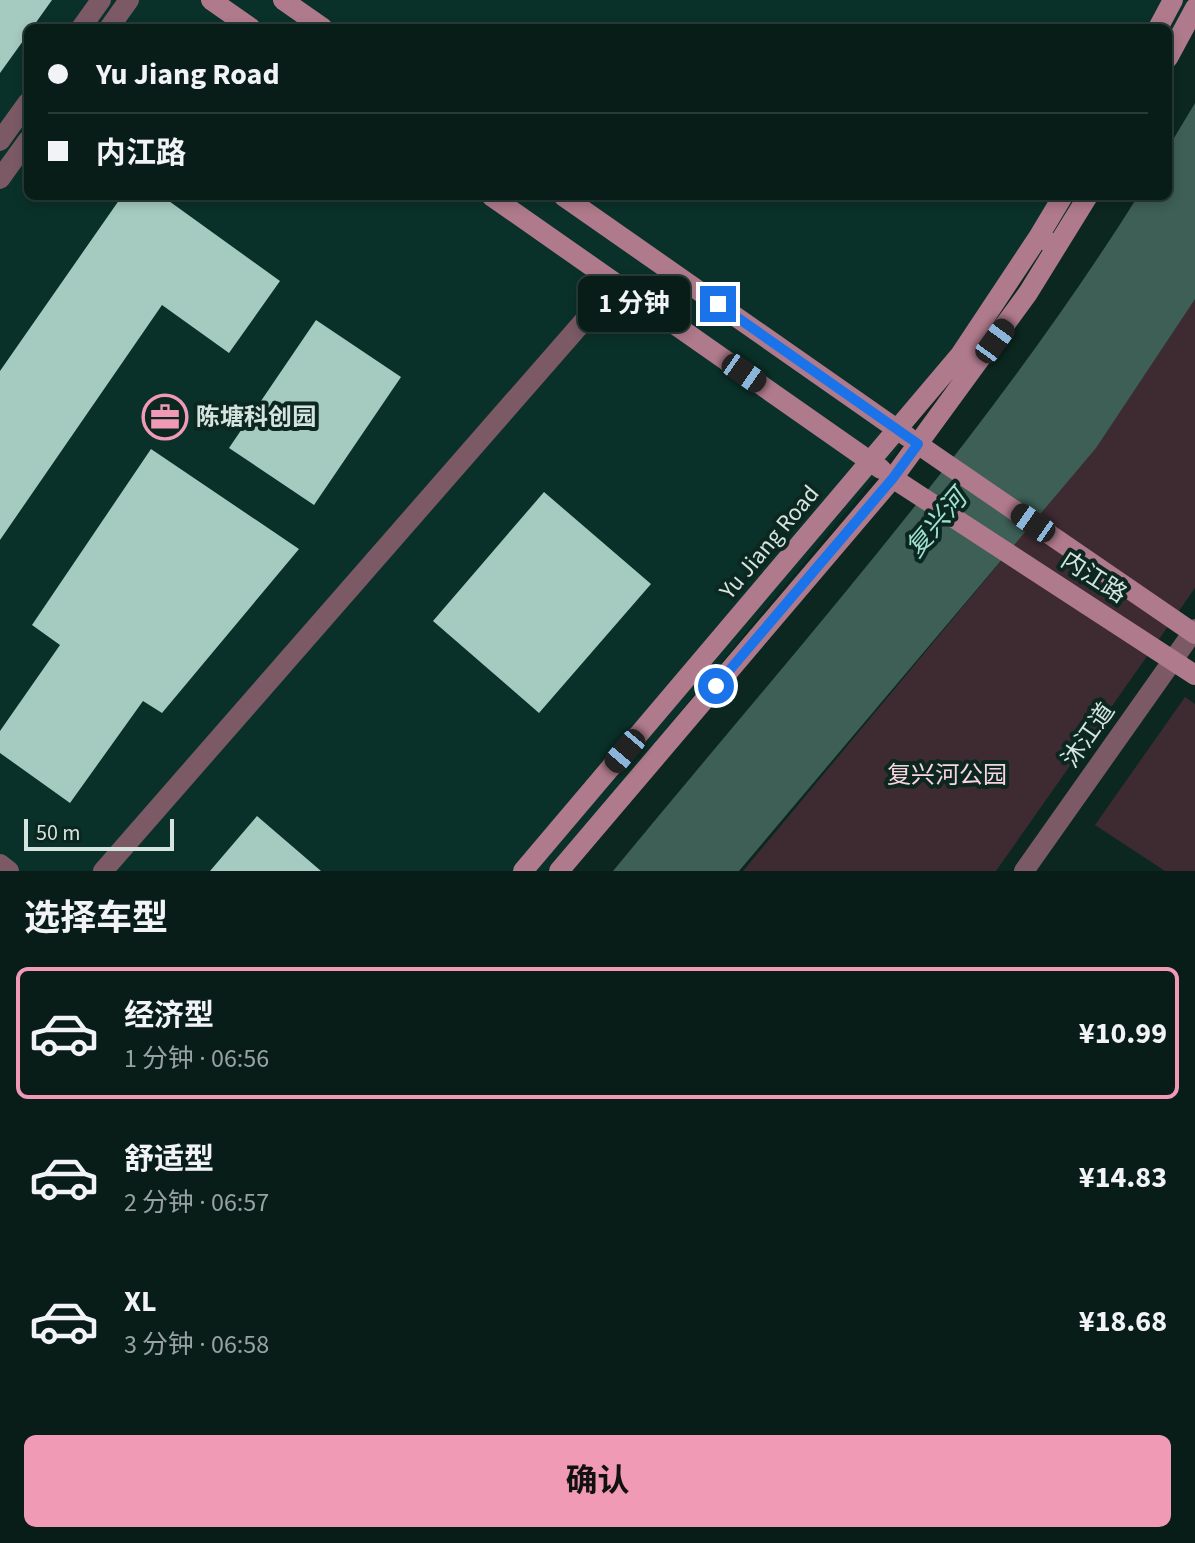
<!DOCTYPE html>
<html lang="zh">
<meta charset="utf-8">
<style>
:root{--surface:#081d18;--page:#162a25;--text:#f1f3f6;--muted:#98a2a2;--line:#293b37;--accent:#f09ab6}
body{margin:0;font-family:"Source Sans 3","Noto Sans SC",sans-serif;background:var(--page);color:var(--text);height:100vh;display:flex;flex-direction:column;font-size:30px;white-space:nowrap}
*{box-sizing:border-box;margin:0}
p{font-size:26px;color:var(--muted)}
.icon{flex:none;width:44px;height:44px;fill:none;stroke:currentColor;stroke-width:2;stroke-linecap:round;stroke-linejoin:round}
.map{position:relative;height:871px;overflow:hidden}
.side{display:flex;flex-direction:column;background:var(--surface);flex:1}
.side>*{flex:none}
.top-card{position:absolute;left:24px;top:24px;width:1148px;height:176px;border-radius:12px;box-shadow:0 4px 12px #0003,0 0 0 2px var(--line);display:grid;align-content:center;height:176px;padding:0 24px;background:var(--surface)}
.scale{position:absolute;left:24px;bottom:20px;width:150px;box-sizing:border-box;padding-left:8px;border:4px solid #d5e4df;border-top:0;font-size:22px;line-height:28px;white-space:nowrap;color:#d5e4df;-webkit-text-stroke:6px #0b2720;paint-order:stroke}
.end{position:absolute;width:36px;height:36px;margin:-18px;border:10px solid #1a73e8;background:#fff;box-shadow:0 0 0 4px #fff}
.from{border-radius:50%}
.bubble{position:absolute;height:56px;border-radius:12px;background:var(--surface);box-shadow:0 4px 12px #0003,0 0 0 2px var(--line);font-size:26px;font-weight:700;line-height:56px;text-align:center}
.car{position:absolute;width:24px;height:48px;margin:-24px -12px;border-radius:10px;box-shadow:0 0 6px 2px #0007;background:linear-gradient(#222 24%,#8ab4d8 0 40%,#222 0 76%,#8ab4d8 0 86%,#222 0)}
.top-card b{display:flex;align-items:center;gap:28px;height:76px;font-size:30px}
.top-card b+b{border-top:2px solid var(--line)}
.top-card i{width:20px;height:20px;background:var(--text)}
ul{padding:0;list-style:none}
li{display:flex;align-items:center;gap:24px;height:132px;margin:0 16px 12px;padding:0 8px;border:4px solid transparent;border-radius:12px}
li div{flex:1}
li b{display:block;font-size:30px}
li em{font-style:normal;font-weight:700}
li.current{border-color:var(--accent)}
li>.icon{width:72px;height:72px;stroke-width:1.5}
h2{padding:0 24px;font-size:36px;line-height:96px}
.primary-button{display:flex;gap:16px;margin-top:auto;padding:16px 24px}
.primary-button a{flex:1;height:92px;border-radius:12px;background:var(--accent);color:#111;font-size:32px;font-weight:700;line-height:92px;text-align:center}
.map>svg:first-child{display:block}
.built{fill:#0a3129}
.green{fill:#3e2b31}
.water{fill:#3d5f56}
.building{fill:#a5cabf}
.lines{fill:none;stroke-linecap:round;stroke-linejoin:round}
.tertiary{stroke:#7b5a65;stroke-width:20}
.secondary{stroke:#af7a8b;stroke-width:20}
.route{stroke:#1a73e8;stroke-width:10}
.labels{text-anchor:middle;stroke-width:8;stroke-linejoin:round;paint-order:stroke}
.poi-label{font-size:24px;font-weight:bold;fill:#d5e4df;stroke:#0b2720;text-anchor:start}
.street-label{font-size:24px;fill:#d5e4df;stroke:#0b2720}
.park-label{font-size:24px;fill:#fad5e0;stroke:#0b2720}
.water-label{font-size:26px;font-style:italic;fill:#9fe2cf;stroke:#0b2720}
</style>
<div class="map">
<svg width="1195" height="871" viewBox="0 0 1195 871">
<rect width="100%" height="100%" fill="#0b2720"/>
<path class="built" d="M0,0H1192L1168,37V28H28V196H1064L894,454L548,871H0Z"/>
<path class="green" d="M1195,214V588L996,871H743L1001,561Z
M1185,697L1195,704V871H1165L1095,825Z"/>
<path class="water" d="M1195,103V299L1096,448L739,871H613C794,651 986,438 1138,196H1168V148Z"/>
<path class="building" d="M0,0H52L32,28H28V34L0,73Z
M122,196H162L280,281L229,353L162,305L0,540V371Z
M316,320L401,377L314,505L229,448Z
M151,449L299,549L162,713L143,701L70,803L0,753V731L60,645L32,625Z
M544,492L651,584L539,713L433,621Z
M257,816L321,871H210Z"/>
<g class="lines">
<path class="tertiary" d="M81,28L101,0
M109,28L129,0
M0,141L28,102
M0,179L28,140
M0,864L9,871
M103,871L616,284
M1024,871L1195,629"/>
<path class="secondary" d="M211,0L251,28
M283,0L323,28
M1158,28L1173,0
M1168,58L1195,8
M491,196L881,469
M563,196L908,437
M1050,243L1039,236L1063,196
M919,445L1195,634
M894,479L1195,675
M523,871L960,355L1039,236
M559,871L893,478L1028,293L1088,196"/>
</g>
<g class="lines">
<path class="route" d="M716,686L893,478L918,444L718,304"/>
</g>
<defs>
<g id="office-ring" transform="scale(2.3)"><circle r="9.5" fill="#0b2720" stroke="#f09ab6" stroke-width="1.5"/><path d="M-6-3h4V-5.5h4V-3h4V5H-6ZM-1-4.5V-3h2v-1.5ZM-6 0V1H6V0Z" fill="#f09ab6"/></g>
</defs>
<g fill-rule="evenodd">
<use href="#office-ring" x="165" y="417"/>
</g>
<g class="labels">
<g class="poi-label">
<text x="196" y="425">陈塘科创园</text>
</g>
<g class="street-label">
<text transform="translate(769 542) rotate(-50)" y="8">Yu Jiang Road</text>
<text transform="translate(1094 577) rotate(33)" y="8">内江路</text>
<text transform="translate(1088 735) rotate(-55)" y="8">沐江道</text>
</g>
<g class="park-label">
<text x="947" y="783">复兴河公园</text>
</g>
<g class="water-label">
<text transform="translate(936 523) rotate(-50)" y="9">复兴河</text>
</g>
</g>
</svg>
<div class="scale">50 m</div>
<i class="end from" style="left:716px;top:686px"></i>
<i class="end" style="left:718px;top:304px"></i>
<div class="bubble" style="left:578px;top:276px;width:112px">1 分钟</div>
<i class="car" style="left:995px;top:341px;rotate:36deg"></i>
<i class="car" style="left:744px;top:373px;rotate:125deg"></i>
<i class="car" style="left:1033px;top:523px;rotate:305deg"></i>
<i class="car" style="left:625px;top:751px;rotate:220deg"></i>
<div class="top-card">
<b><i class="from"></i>Yu Jiang Road</b>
<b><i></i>内江路</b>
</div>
</div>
<section class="side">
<h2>选择车型</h2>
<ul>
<li class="current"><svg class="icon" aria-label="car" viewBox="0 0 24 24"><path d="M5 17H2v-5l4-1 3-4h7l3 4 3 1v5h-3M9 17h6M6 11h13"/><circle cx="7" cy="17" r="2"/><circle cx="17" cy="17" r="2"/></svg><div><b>经济型</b><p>1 分钟 · 06:56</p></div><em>¥10.99</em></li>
<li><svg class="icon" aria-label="car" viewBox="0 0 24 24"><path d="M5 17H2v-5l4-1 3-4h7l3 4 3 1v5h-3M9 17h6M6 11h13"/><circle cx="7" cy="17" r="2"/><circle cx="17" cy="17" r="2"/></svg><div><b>舒适型</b><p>2 分钟 · 06:57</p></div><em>¥14.83</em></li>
<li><svg class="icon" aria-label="car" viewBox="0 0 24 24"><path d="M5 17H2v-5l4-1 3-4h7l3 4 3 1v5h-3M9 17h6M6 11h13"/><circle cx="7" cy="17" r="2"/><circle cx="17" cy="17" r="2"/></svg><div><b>XL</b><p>3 分钟 · 06:58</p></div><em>¥18.68</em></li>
</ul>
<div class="primary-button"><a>确认</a></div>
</section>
